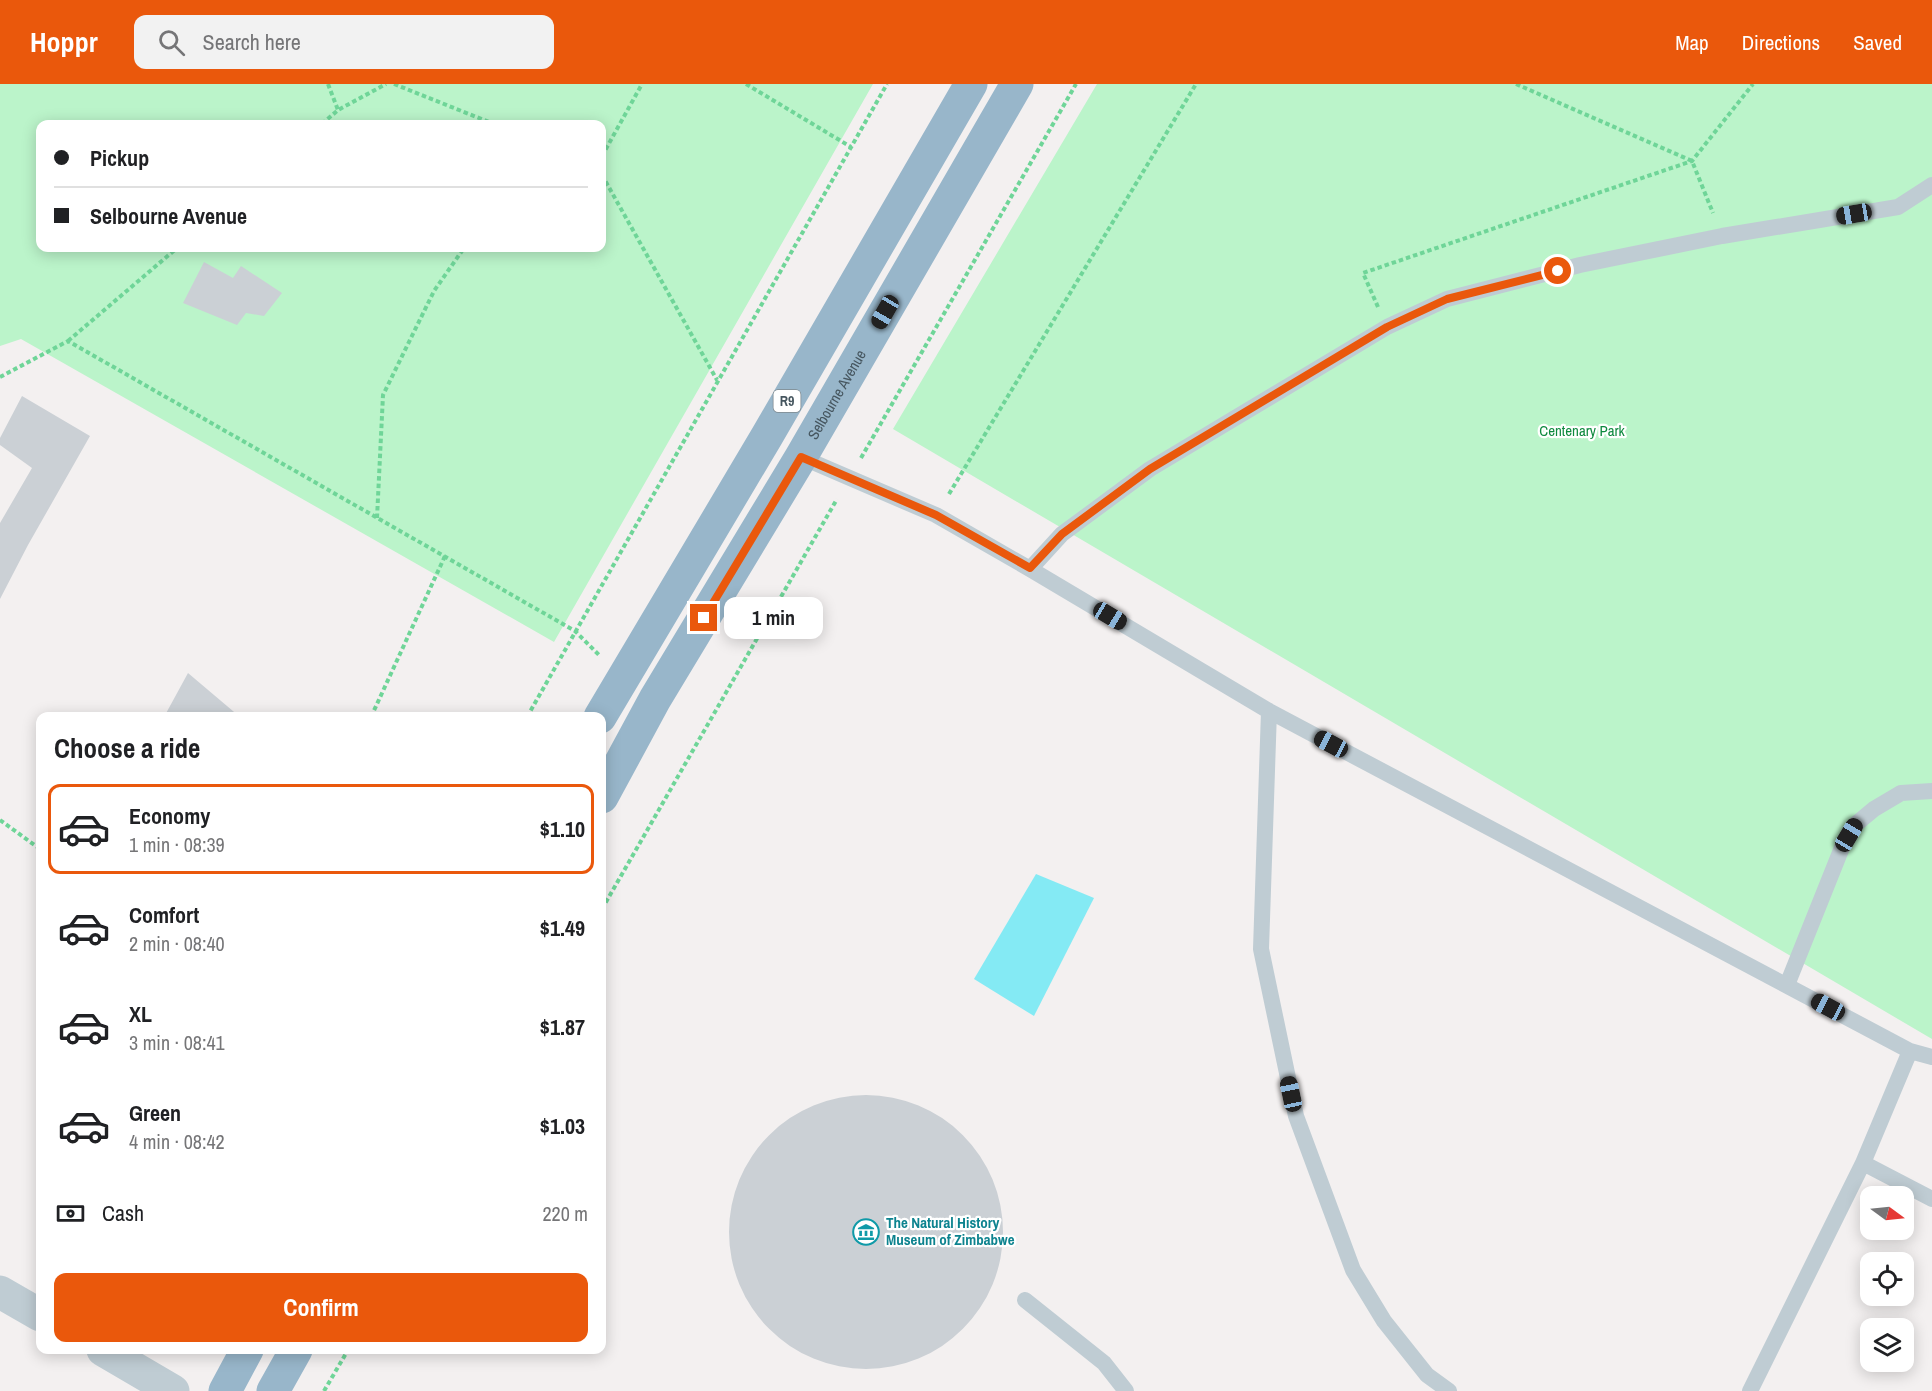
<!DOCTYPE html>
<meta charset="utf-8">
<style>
:root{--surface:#fff;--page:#f2f2f2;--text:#202124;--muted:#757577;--line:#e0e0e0;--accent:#ea580c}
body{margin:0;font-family:"Archivo Narrow",sans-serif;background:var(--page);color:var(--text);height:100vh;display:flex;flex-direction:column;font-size:22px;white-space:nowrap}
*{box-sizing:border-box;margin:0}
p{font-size:20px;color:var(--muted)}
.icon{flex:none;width:33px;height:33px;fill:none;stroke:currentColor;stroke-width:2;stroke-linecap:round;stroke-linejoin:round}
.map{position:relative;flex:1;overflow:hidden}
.sheet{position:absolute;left:36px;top:628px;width:570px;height:642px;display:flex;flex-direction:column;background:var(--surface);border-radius:12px;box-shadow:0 3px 15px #0003}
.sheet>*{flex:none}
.banner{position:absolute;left:36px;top:36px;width:570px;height:132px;border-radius:12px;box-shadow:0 3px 15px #0003;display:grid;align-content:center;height:132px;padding:0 18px;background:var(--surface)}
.needle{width:39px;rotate:105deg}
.fabs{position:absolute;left:1860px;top:1102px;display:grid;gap:12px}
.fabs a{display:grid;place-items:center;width:54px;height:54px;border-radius:12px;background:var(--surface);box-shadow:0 3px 15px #0003;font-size:30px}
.end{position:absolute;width:27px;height:27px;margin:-14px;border:8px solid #ea580c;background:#fff;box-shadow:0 0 0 3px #fff}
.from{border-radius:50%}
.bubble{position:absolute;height:42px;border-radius:12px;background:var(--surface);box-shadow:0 3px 15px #0003;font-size:20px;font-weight:800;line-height:42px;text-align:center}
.car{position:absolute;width:18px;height:36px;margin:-18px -9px;border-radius:8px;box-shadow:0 0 4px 2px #0007;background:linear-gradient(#222 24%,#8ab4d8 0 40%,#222 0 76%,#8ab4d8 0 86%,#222 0)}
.banner b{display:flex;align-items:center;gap:21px;height:57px;font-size:22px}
.banner b+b{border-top:2px solid var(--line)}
.banner i{width:15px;height:15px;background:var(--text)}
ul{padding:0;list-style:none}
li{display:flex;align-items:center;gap:18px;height:90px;margin:0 12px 9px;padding:0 6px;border:3px solid transparent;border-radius:12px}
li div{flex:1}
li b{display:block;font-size:22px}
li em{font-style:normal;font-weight:800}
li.current{border-color:var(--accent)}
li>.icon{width:54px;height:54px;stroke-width:1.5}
h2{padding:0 18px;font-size:27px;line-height:72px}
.pay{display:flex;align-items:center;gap:15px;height:66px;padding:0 18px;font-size:22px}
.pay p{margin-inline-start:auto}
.cta{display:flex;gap:12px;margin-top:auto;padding:12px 18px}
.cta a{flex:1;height:69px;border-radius:12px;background:var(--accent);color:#fff;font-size:24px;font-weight:800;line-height:69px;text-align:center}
header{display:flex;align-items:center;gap:36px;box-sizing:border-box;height:84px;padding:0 30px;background:var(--accent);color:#fff}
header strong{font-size:28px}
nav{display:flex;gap:33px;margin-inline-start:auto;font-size:21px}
.search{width:420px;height:54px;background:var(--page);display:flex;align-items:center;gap:15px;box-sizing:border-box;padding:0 21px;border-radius:12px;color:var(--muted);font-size:22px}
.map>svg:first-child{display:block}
.green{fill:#bbf4ca;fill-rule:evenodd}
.water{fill:#84eaf4}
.building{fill:#cbd0d5}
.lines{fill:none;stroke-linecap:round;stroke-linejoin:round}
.path{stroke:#6fd598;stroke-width:4;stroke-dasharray:4.5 3;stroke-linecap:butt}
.service{stroke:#bfccd3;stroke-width:16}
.minor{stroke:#bfccd3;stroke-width:33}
.trunk{stroke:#98b6ca;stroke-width:33}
.route{stroke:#ea580c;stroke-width:8}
.labels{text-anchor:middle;stroke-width:4.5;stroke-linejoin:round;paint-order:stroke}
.shield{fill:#fff;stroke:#7e898f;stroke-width:1.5}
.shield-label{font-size:14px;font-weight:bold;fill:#46565f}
.street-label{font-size:15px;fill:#46565f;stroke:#fff}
.park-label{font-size:15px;fill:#0e893e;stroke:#fff}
.culture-label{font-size:15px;font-weight:bold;fill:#0d838f;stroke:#fff;text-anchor:start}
</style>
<header>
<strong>Hoppr</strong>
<div class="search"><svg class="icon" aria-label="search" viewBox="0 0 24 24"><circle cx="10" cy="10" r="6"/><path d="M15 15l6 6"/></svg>Search here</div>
<nav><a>Map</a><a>Directions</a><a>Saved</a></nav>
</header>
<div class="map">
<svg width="1932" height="1307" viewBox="0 0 1932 1307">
<rect width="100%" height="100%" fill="#f3f0f0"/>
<path class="green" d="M0,0H873L554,558L21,255L0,262ZM40,40H602V164H40Z
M1097,0H1932V955L893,345Z"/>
<path class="water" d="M1036,790L1094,814L1034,932L974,895Z"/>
<path class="building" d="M204,178L233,194L241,182L282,209L264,232L246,229L237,241L183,219Z
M22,312L90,352L28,461L0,515V439L32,384L0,361V354Z
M188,589L240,633H164Z
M729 1148a137 137 0 1 1 274 0a137 137 0 1 1-274 0Z"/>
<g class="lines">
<path class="path" d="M328,0L338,26
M394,0L494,40
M746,0L851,63
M1516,0L1692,77L1713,129
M322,40L338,26L386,0
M602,72L642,0
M602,91L717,296
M1378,223L1363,189L1692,77L1753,0
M68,257L177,164
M0,293L68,257L575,547L599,571
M861,374L1076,0
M949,410L1196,0
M377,434L383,311L434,207L464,164
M371,633L445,472
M527,633L887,0
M0,736L40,765
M602,825L837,415
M324,1307L348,1266"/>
<path class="service" d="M801,373L936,431L1030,485L1269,627L1910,967
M1030,485L1062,450L1150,385L1387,243L1447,215L1580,181L1722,152L1898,123L1932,101
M1269,627L1261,865L1296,1032L1353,1186L1384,1237L1427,1291L1449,1307
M1787,901L1843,761L1856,740L1874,725L1901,709L1932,707
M1932,973L1910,967L1863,1079L1932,1115
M1025,1216L1104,1279L1126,1307
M1750,1307L1863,1079"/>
<path class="minor" d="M0,1208L40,1231
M103,1266L173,1307"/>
<g class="trunk">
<path d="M600,633L767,352L971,0"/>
<path id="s1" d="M602,713L655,615L801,373L1017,0"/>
<path d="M225,1307L247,1266"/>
<path d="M273,1307L296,1266"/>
</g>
</g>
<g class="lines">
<path class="route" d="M704,534L801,373L936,431L1030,484L1062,450L1150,385L1387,243L1447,215L1558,187"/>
</g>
<defs>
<g id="museum-ring" transform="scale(1.35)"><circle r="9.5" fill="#fff" stroke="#0f9aa8" stroke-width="1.5"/><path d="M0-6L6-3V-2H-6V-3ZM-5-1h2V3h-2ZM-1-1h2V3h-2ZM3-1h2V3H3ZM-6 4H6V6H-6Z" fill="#0f9aa8"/></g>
</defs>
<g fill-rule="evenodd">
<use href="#museum-ring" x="866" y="1148"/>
</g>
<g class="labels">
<rect class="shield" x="773.5" y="306" width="27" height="22" rx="4.5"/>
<g class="shield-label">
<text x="787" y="322">R9</text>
</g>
<g class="street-label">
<text dy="5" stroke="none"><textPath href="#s1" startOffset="466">Selbourne Avenue</textPath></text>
</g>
<g class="park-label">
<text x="1582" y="352">Centenary Park</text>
</g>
<g class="culture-label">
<text x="886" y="1144">The Natural History<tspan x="886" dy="17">Museum of Zimbabwe</tspan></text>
</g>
</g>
</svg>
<div class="fabs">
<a><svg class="needle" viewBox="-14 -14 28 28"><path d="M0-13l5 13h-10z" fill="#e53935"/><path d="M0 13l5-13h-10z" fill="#757577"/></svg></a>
<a><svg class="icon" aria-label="locate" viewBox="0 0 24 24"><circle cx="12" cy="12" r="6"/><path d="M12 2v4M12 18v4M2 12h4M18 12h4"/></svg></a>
<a><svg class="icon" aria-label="layers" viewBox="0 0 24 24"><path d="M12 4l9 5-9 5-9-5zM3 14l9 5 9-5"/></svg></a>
</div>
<i class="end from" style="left:1558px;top:187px"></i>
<i class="end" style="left:704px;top:534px"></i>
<div class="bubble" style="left:724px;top:513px;width:99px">1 min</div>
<i class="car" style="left:1854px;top:130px;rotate:260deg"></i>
<i class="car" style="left:885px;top:228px;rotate:210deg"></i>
<i class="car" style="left:1110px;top:532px;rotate:121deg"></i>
<i class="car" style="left:1331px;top:660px;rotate:298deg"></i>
<i class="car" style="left:1849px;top:751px;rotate:31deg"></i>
<i class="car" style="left:1828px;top:923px;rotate:298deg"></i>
<i class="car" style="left:1291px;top:1010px;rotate:348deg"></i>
<div class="banner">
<b><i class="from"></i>Pickup</b>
<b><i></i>Selbourne Avenue</b>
</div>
<section class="sheet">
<h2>Choose a ride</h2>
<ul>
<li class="current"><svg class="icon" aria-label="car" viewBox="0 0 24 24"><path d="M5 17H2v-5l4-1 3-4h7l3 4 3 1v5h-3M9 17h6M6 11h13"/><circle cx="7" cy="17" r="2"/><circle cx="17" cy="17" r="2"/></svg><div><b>Economy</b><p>1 min · 08:39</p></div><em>$1.10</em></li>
<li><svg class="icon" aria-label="car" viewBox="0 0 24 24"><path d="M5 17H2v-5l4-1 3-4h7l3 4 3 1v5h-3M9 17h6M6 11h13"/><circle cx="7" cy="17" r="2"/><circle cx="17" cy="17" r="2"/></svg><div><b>Comfort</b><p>2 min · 08:40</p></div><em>$1.49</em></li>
<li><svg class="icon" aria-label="car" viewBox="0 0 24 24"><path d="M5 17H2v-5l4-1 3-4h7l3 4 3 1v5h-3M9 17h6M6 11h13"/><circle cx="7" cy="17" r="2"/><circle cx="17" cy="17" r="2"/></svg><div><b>XL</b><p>3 min · 08:41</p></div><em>$1.87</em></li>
<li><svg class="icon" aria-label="car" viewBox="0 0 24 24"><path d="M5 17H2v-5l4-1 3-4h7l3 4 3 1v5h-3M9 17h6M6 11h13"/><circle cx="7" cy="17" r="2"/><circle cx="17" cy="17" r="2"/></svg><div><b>Green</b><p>4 min · 08:42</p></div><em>$1.03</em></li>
</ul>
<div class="pay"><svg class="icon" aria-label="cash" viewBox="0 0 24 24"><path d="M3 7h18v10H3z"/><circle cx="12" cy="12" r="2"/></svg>Cash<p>220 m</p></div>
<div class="cta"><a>Confirm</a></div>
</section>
</div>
